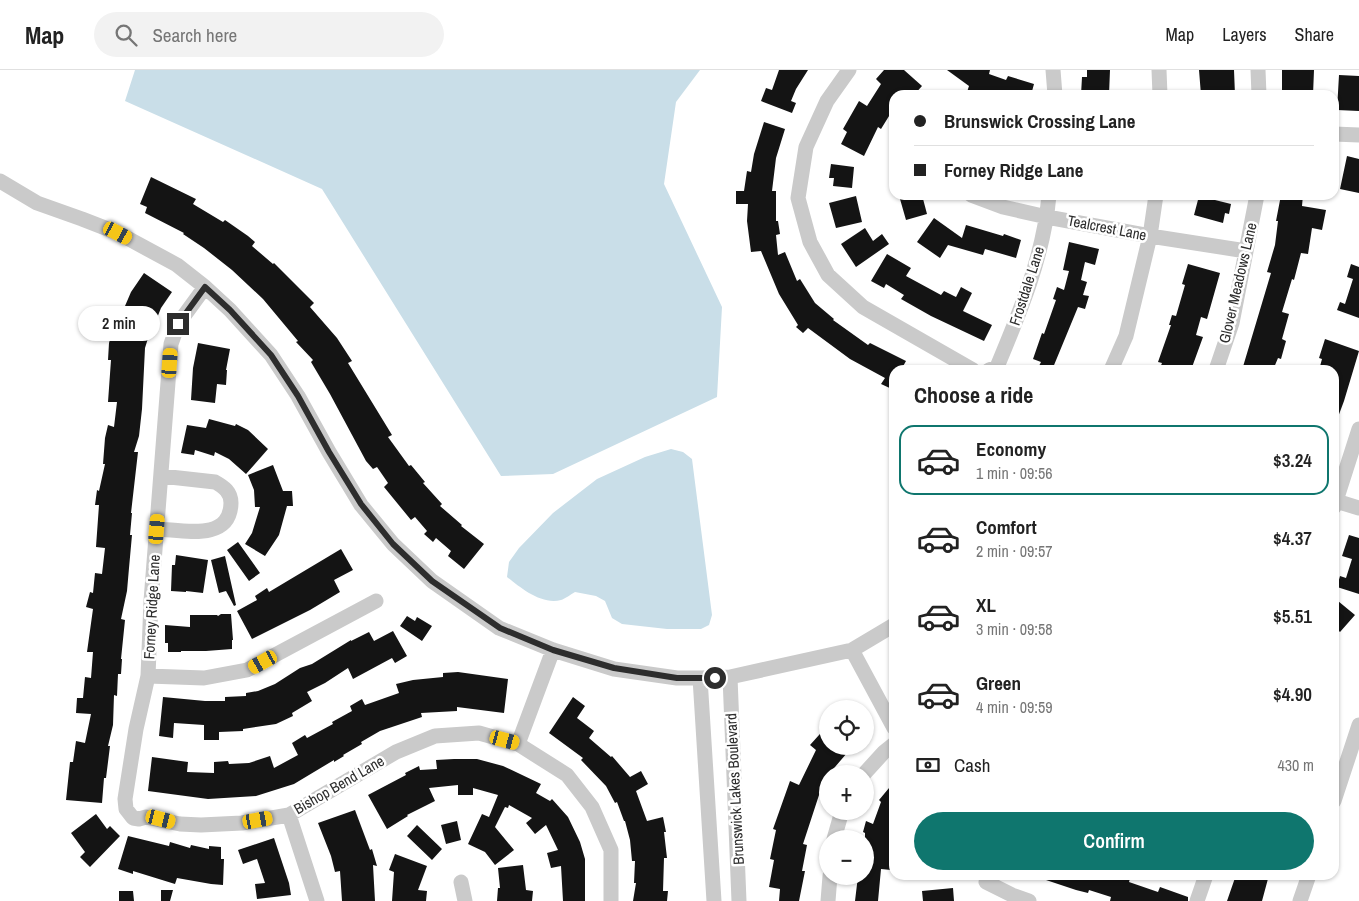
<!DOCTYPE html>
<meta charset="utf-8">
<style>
:root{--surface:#fff;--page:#f2f2f2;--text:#222;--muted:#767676;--line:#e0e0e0;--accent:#0f766e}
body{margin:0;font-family:"Archivo Narrow",sans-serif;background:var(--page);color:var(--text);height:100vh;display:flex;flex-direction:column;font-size:19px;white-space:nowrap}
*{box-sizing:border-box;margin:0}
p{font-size:16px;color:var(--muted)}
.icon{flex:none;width:28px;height:28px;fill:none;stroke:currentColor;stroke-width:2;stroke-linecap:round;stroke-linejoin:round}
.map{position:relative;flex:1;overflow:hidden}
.details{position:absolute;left:889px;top:295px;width:450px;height:515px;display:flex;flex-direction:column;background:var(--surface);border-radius:15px;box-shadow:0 1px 4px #0004}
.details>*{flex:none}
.guide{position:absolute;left:889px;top:20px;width:450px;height:110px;border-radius:15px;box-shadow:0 1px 4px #0004;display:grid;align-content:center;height:110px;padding:0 25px;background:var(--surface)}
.controls{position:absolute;left:819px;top:630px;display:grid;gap:10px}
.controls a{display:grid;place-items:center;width:55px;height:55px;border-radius:50%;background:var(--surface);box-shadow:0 1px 4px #0004;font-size:25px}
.end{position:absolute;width:22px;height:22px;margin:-11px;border:6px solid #2d2d2d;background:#fff;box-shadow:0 0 0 2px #fff}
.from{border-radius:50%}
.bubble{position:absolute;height:35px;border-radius:18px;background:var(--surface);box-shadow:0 1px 4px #0004;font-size:16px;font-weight:600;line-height:35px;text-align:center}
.car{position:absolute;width:15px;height:30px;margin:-15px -8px;border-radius:6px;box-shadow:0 0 4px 1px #0007;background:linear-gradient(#f5c518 24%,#345 0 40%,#f5c518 0 76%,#345 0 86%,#f5c518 0)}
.guide b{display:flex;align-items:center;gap:18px;height:48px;font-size:19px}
.guide b+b{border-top:1px solid var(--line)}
.guide i{width:12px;height:12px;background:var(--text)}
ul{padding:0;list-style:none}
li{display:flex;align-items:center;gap:15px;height:70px;margin:0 10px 8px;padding:0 15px;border:2px solid transparent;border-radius:15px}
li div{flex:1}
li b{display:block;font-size:19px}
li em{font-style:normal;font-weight:600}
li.on{border-color:var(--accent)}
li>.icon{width:45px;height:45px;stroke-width:1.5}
h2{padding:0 25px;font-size:22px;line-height:60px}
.pay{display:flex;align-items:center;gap:12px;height:55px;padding:0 25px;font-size:19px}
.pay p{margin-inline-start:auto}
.cta{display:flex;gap:10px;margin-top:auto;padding:10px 25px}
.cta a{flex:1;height:58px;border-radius:30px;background:var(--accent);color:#fff;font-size:20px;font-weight:600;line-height:58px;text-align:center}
header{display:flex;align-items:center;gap:30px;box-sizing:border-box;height:70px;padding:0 25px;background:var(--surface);border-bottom:1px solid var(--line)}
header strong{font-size:24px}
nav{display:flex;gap:28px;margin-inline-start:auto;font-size:18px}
.search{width:350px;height:45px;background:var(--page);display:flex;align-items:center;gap:12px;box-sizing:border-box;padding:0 18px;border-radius:28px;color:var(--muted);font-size:19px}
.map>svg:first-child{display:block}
.water{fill:#c9dee8}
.building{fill:#141414}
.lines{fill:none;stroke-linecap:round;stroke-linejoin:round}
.minor{stroke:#cacaca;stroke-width:15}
.route{stroke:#2d2d2d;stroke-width:6}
.labels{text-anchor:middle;stroke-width:5;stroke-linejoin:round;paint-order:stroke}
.street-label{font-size:15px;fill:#2d2d2d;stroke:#fff}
</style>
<header>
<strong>Map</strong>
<div class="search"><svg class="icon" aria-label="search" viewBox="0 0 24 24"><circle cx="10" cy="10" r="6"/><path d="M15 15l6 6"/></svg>Search here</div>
<nav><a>Map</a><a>Layers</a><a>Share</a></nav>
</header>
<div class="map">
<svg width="1359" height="831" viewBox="0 0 1359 831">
<rect width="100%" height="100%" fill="#fff"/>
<path class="water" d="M135,0H700L676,32L664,114L722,237L717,327L553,404L501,406L322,119L125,31Z
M671,379L683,382L692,389L712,545L709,555L701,559H667L622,554L612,548L605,531L596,526L575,522C571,524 565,529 561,530C541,535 521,518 507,507L509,492L519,478L553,443L597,409L645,387Z"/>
<path class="building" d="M779,0H808L796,19L791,31L796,33L792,43L761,31L766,18L772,20Z
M884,0H904L922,16L914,25H894V38L881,59L878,57L864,86L841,74L847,62L843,59L859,31L867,36L881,14L876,9Z
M947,0H990L989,4L1006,10L1008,6L1034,14L1031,25H975L967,22L969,16Z
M1087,0H1110L1109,25H1081L1082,7H1087Z
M1199,0H1234L1235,25H1201Z
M1282,0H1314L1313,25H1282Z
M1339,5L1359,6V41L1337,40Z
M764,52L785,59L776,88L772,121H776V151H778L780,164L776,165L778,185L785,182L797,211L800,209L815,233L834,249L833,250L868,275L870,273L906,291L901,300H894V320L881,314L885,308L850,289L808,258L803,263L796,257L798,255L779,224L761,181L751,182L747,151L748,134H736V121H744L747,101L751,102L754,84Z
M1347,86L1359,89V123L1340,119Z
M831,94L854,97L852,118L833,116L834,108H829Z
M151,107L196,129L193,134L223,152L225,150L248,166L255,172L252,176L273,194L274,193L314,233L310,237L337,268L352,291L348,293L392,365L388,367L409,396L411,395L425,412L423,413L442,434L440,436L462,455L461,456L484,474L464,499L448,486L451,481L436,468L433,472L424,464L427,461L415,447L411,450L384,417L388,413L377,397L373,399L366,391L330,324L311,292L313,290L296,272L298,271L263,229L232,200L204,178L183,164L184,163L145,143L147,137L140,134Z
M914,125H922L927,144L906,150L900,129Z
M1281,125H1303L1302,136L1326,140L1322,160L1312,158L1308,184L1301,183L1294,210L1292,209L1282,242L1289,244L1282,269L1286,271L1281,289L1278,288L1273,300H1242L1271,203L1267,202L1275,175L1278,151H1276Z
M856,126L862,152L836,158L829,133Z
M1199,126L1231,134L1229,144L1225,143L1223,153L1194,145Z
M934,148L962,168L966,155L1003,166L1004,164L1021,170L1016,188L985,179L983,185L948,175L940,188L917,172Z
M865,158L873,171L882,164L889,174L856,197L841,174Z
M1069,172L1099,179L1095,195L1085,192L1081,210L1087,212L1083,225L1089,226L1085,239L1078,237L1052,300H1037L1041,292L1033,289L1042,263L1044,264L1056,230L1053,229L1057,217L1064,220L1069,201L1063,200Z
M887,184L911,198L906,206L941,225L944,221L956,227L961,217L972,223L963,241L992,255L984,271L931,246L901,229L904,225L886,214L884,218L871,211Z
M1188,194L1220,203L1207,249L1201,247L1196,265L1203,267L1191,300H1159L1162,293L1158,292L1171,255H1169L1172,245L1176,246L1185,215L1182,214Z
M1351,194L1359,197V248L1337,240L1340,232L1345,234L1353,209L1347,207Z
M144,203L172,222L161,238L155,253L153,252L145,278L142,339L139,366L134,382H138L131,443H132L130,465H132L129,498L127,521L121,549L125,550L121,589H122L121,604H118L117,626L114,625L113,655L108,676H110L106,708H104L102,733L66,730L70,692H73L76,671L85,673L91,644L76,643L77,628H83L85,607L91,608L93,582H87L93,539L86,537L90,522L93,523L95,503L102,504L105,478L96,477L99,435H95L97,420L99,421L105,394H103L105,368L108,355L114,357L117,332H108L111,290H108L109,273L116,249L119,250L131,222Z
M1325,269L1359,281L1344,331L1335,355L1334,354V300H1319L1322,289L1319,288Z
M198,273L230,279L226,300H227L226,315L217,314L215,333L191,330L193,298Z
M209,349L235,356L236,354L248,360L268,379L246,404L229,389L215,382L214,386L195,380L194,385L181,383L187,355L206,358Z
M273,395L283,421H292L293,436H287L279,465L265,486L245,474L252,463L260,437H255L254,420L248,405Z
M1349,465L1359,468V524L1337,517L1340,506L1346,508L1352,489L1342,486Z
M238,472L260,503L249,511L227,480Z
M341,479L353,500L334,510L340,522L310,540L252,569L237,541L257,530L255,526L267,518L269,522Z
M176,485L208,490L203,523L186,521V522L171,521L172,495H175Z
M225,486L236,535L234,536L226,521L219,523L211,490Z
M1338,531L1355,545L1340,562L1334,556V535Z
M221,544H231L233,570H232V579L206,581H181V582H168V573H165V555L190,557V545H217L218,546Z
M407,546L415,551L417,547L432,556L422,571L400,556Z
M393,561L407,586L395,593L392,588L353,609L348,598L325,613L307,622L312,631L292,643L293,646L276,654L243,659V661L219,662V670H204V655L174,653L173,668L159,666L163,627L205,631H225V627L246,626V623L258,621L275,614L300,598L312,594L351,570V571L369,562L374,571Z
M458,602L508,609L504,643L457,637V641L421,643L422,647L380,661L361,672L362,674L343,685L344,686L334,692V690L294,714L256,726L208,729L148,721L152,687L188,692L187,702L214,703V692L228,691L229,694L249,693L270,686L274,698L298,685L292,673L305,665L307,668L333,654L332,652L352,641L350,636L362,629L365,635L399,623L396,614L413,610L443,607V603Z
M573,627L585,636L577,648L594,661L589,668L611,687L612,686L630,707L641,701L648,714L636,721L647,751L663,747L666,762H664L667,788H664L663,821H668L667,831H633L636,813H634L635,791H632L630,770L625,751H624L617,732L615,733L606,716L581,690L583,688L549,663Z
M828,655V676H853L829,704H828V708L820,722L803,774L807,775L802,801H805L799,831H779L780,819L769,817L774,790L770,789L776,760L773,759L790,711L799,715L816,680L810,675Z
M454,689H477L503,696L541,714L536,723L550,731L552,729L568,747L580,772L585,789V831H563L561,796L551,798L547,783L558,780L546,755L535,764L526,753L532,748L509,735L508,738L505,737L495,757L514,780L495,795L485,782L468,774L482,744L489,747L498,725L473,718V725H458V715L429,718L435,731L407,745L408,746L387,759L368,725L406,705L405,703L419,696L420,700L437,699L436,690Z
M894,712V773L891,800L881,799L878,831H855L858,806H865V763L863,762L866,751L873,754L881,732L879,730Z
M355,740L370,780L372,779L377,796L373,795L375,831H342L340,801L335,802L331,786L318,753Z
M96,744L107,759L110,756L120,766L90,797L80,787L85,782L71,763Z
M457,751L461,770L446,774L441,755Z
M417,755L442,779L432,790L407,766Z
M128,766L169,776L170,772L190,778L191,775L209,779V776L221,777V789H224L223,815L211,814L177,808L175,814L133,801V804L118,799Z
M274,768L289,813L291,825L257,829L255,814L265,813L257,789L243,794L238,780Z
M395,784L427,796L418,820L427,821L426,831H392L394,802L389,800Z
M523,795L526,820L533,821L532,831H497L498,818H500L498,798Z
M1038,805H1131L1129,812L1158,822L1160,817L1188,827V831H1110L1111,827L1089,820L1088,823L1076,820L1037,807Z
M1236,805H1269L1262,831H1227Z
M953,818L954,831H923L922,821Z
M161,820H173L170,831H161Z
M119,821H133L134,831H119Z"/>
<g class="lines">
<path class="minor" d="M849,0L827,31L806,77L798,128L810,172L828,205L863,237L973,300
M1053,0L1055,25
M1159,0L1160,25
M1258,0L1259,25
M1334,64L1359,65
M0,111L37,133L82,149L118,163L177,195L205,217L230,240L271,285L298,326L329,382L361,435L393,474L432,511L499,558L553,580L614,599L677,608H700L730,607L852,580L894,555
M971,125L1003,137L1047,147L1150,166L1246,181
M205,217L178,254L171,274L151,531L148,606L136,659L125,729L126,739L133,748L139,749L146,747L180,754L201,755L242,753L289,745L396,682L435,666L479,663L518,674L567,705L592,737L611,780V831
M989,300L997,297C1020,242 1044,185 1049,125
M1111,300L1126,266L1150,166L1156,125
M1216,300L1232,253L1257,125
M1336,431L1359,438
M1334,437L1359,359
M157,459C183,460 230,472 231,433C231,422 224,417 215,412L161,406
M852,580L894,658
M148,606L204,608L247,600L376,531
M730,607L739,831
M700,608L714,831
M518,674L553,580
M864,704L884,682L894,674
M1334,731L1359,655
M289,745L317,831
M834,769L842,741
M461,812L465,831
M986,812L1012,825L1029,831
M828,831L830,806
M1197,831L1206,805
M1300,831L1309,805"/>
</g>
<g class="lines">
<path class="route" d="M178,254L205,217L230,240L271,285L298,326L329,382L361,434L393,474L432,511L500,558L553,580L614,598L677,608H715"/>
</g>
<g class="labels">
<g class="street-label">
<text transform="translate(1107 158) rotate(11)" y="5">Tealcrest Lane</text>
<text transform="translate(1238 213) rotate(-77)" y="5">Glover Meadows Lane</text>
<text transform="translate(1027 216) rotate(-72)" y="5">Frostdale Lane</text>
<text transform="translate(152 537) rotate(-87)" y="5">Forney Ridge Lane</text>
<text transform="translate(339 715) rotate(-30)" y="5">Bishop Bend Lane</text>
<text transform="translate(735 719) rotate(-93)" y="5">Brunswick Lakes Boulevard</text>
</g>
</g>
</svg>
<div class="controls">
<a><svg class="icon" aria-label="locate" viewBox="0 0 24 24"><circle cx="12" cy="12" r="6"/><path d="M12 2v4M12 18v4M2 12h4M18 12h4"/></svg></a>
<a>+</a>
<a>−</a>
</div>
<i class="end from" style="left:715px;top:608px"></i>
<i class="end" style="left:178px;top:254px"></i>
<div class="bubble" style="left:78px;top:236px;width:82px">2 min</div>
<i class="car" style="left:118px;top:163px;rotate:118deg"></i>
<i class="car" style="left:170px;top:293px;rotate:4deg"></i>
<i class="car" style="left:157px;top:459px;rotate:5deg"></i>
<i class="car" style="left:263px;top:592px;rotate:241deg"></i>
<i class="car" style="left:505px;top:670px;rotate:105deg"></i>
<i class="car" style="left:161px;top:749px;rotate:104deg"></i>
<i class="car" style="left:258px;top:750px;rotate:80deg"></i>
<div class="guide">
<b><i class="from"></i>Brunswick Crossing Lane</b>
<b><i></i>Forney Ridge Lane</b>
</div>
<section class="details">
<h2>Choose a ride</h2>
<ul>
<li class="on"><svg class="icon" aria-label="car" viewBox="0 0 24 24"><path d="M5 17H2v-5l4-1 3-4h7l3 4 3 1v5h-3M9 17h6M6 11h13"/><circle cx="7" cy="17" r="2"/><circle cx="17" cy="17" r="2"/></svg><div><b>Economy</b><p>1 min · 09:56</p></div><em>$3.24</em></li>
<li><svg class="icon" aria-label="car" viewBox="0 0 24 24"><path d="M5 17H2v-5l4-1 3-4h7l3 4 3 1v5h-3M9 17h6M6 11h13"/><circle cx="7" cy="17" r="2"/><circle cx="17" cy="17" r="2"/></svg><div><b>Comfort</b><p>2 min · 09:57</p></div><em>$4.37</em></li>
<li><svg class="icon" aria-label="car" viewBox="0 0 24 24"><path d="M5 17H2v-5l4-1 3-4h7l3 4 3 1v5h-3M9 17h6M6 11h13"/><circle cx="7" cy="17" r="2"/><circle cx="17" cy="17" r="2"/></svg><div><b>XL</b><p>3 min · 09:58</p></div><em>$5.51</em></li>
<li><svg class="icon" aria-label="car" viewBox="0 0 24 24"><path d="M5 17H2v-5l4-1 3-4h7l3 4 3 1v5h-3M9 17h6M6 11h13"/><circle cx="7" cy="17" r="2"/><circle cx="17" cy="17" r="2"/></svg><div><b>Green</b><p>4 min · 09:59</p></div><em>$4.90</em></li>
</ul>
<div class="pay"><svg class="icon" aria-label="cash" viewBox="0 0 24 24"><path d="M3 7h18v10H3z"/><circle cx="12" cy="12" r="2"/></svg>Cash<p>430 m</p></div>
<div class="cta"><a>Confirm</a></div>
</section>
</div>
